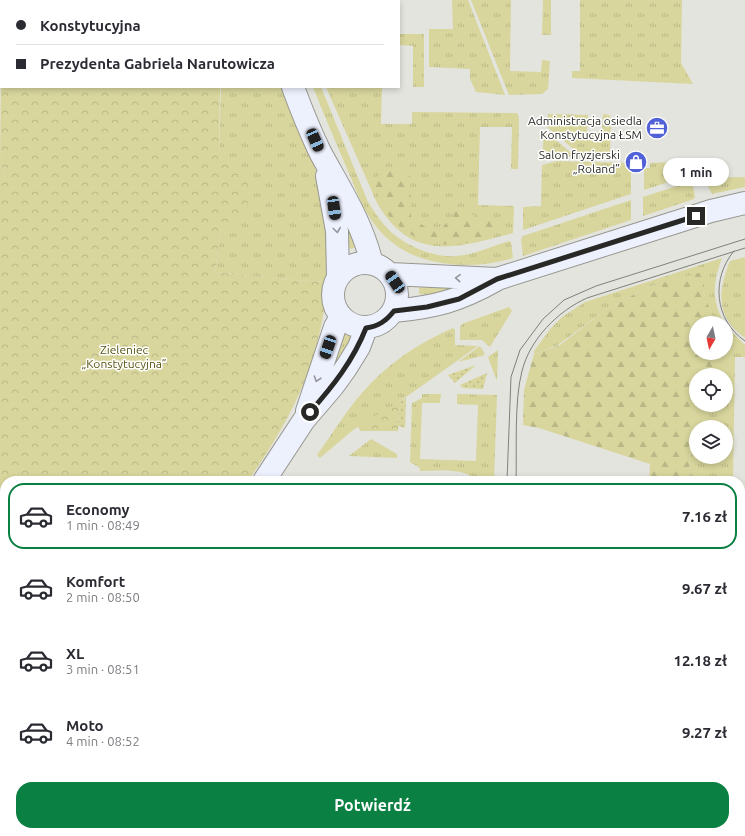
<!DOCTYPE html>
<html lang="pl">
<meta charset="utf-8">
<style>
:root{--surface:#fff;--page:#f7f7f7;--text:#2b2b33;--muted:#7c7c81;--line:#e1e1e2;--accent:#0b8043}
body{margin:0;font-family:Ubuntu,sans-serif;background:var(--page);color:var(--text);height:100vh;display:flex;flex-direction:column;font-size:15px;white-space:nowrap}
*{box-sizing:border-box;margin:0}
p{font-size:13px;color:var(--muted)}
.icon{flex:none;width:22px;height:22px;fill:none;stroke:currentColor;stroke-width:2;stroke-linecap:round;stroke-linejoin:round}
.map{position:relative;flex:1;overflow:hidden}
.drawer{position:absolute;left:0px;top:476px;width:745px;height:360px;display:flex;flex-direction:column;background:var(--surface);border-radius:16px 16px 0 0;box-shadow:0 2px 6px #0003}
.drawer>*{flex:none}
.top-card{position:absolute;left:0px;top:0px;width:400px;height:88px;box-shadow:0 2px 6px #0003;display:grid;align-content:center;height:88px;padding:0 16px;background:var(--surface)}
.needle{width:26px;rotate:189deg}
.tools{position:absolute;left:689px;top:316px;display:grid;gap:8px}
.tools a{display:grid;place-items:center;width:44px;height:44px;border-radius:50%;background:var(--surface);box-shadow:0 2px 6px #0003;font-size:20px}
.end{position:absolute;width:18px;height:18px;margin:-9px;border:5px solid #282826;background:#fff;box-shadow:0 0 0 2px #fff}
.from{border-radius:50%}
.bubble{position:absolute;height:28px;border-radius:14px;background:var(--surface);box-shadow:0 2px 6px #0003;font-size:13px;font-weight:700;line-height:28px;text-align:center}
.car{position:absolute;width:12px;height:24px;margin:-12px -6px;border-radius:5px;box-shadow:0 0 3px 1px #0007;background:linear-gradient(#222 24%,#8ab4d8 0 40%,#222 0 76%,#8ab4d8 0 86%,#222 0)}
.top-card b{display:flex;align-items:center;gap:14px;height:38px;font-size:15px}
.top-card b+b{border-top:1px solid var(--line)}
.top-card i{width:10px;height:10px;background:var(--text)}
ul{padding:7px 0 0;list-style:none}
li{display:flex;align-items:center;gap:12px;height:66px;margin:0 8px 6px;padding:0 8px;border:2px solid transparent;border-radius:16px}
li div{flex:1}
li b{display:block;font-size:15px}
li em{font-style:normal;font-weight:700}
li.active{border-color:var(--accent)}
li>.icon{width:36px;height:36px;stroke-width:1.5}
.action{display:flex;gap:8px;margin-top:auto;padding:8px 16px}
.action a{flex:1;height:46px;border-radius:16px;background:var(--accent);color:#fff;font-size:16px;font-weight:700;line-height:46px;text-align:center}
.map>svg:first-child{display:block}
.grass{fill:url(#grass-tufts);fill-rule:evenodd}
.forest{fill:url(#forest-firs)}
.park{fill:url(#park-crowns)}
.garden{fill:url(#garden-dots)}
.lines{fill:none;stroke-linecap:round;stroke-linejoin:round}
.secondary-casing{stroke:#979790;stroke-width:24}
.secondary{stroke:#edf0fd;stroke-width:22}
.tram{stroke:#80807c;stroke-width:1}
.oneway{stroke:#94969c}
.route{stroke:#282826;stroke-width:5}
.labels{text-anchor:middle;stroke-width:3;stroke-linejoin:round;paint-order:stroke}
.poi-label{font-size:12px;fill:#282826;stroke:#fffffe;text-anchor:end}
.park-label{font-size:12px;fill:#585516;stroke:#fffffe}
</style>
<div class="map">
<svg width="745" height="836" viewBox="0 0 745 836">
<defs>
<pattern id="grass-tufts" width="24" height="20" patternUnits="userSpaceOnUse"><rect width="24" height="20" fill="#d8d69c"/><path d="M3 7l-1-3M5 7V3M7 7l1-3M15 17l-1-3M17 17v-4M19 17l1-3" fill="none" stroke="#b9b886"/></pattern>
<pattern id="forest-firs" width="22" height="20" patternUnits="userSpaceOnUse"><rect width="22" height="20" fill="#d8d69c"/><path d="M5 1l3.5 6h-7zM16 11l3.5 6h-7z" fill="#b9b886"/></pattern>
<pattern id="park-crowns" width="20" height="18" patternUnits="userSpaceOnUse"><rect width="20" height="18" fill="#d8d69c"/><path d="M2 6a3 3 0 1 1 6 0M12 15a3 3 0 1 1 6 0" fill="none" stroke="#b9b886"/></pattern>
<pattern id="garden-dots" width="8" height="8" patternUnits="userSpaceOnUse"><rect width="8" height="8" fill="#d8d69c"/><path d="M2 2h.1M6 6h.1" fill="none" stroke="#b9b886" stroke-width="1.8" stroke-linecap="round"/></pattern>
</defs>
<rect width="100%" height="100%" fill="#e4e4de"/>
<path class="grass" d="M452,0H468L505,95L476,92L470,79V69L429,67V29H453Z
M471,0H511L510,71L541,72L542,60L550,61L548,89L542,94L509,95Z
M543,0H551V35H542Z
M580,0H682L681,63L693,84L572,78V71H580Z
M399,34H424V87H413V46L399,45Z
M221,87H284C295,112 306,138 314,164C326,201 329,243 328,282L278,279L215,272L221,229L247,174L219,154Z
M313,87H321L368,202C374,211 380,221 388,229C404,245 433,258 456,256C474,255 492,246 509,241L511,242L513,258C467,272 406,267 375,225C362,209 356,189 348,171C336,143 324,115 313,87Z
M326,87H382L381,124H412V112L517,113L519,118L518,169H511L512,127H480L478,205L514,206L513,233C457,248 412,263 377,203Z
M548,114L588,115L587,132H602L603,114L609,115L611,119L610,157L582,156L547,127Z
M544,130L576,157L556,156L542,161Z
M557,161L625,163V168H631V194L523,230V207L541,206L542,165Z
M650,163C668,163 678,159 687,176L644,190V168H650Z
M0,165L3,168L5,179L2,185H0Z
M745,177V187L712,194L704,178Z
M692,181L695,197L694,199L643,216V197Z
M631,200V220L523,256L521,240L523,236Z
M341,202L360,246L350,249L347,241Z
M745,257V338C715,317 718,291 730,261Z
M722,258C713,283 711,298 724,323H715L713,321L702,289V273L648,287L604,311L558,345L534,354V351L551,328L562,317L585,302Z
M442,284L468,286L437,295L419,294V288Z
M509,307L512,311L490,347L482,340H460V327L462,324Z
M726,326L745,345V357H735L733,481H688L695,407L698,405H726V375H723L735,350L726,338ZM696,427H726V457H696Z
M453,328L455,330V345L478,346L399,402L353,430L320,458L317,455C332,435 345,412 362,393C387,364 418,343 453,328Z
M348,329L357,334L324,388L342,338Z
M480,346L485,354L482,356L458,362Z
M498,350L497,381L488,357Z
M422,394H441L440,403H422L420,459L476,461L478,405L457,404V394L497,395L494,481H478C464,467 439,471 420,471V468L410,462L412,403L422,398Z
M371,439L397,454V458L349,456Z
M0,740H5V831H91L89,836H0Z
M141,831H163L162,836H139Z
M471,831H481V836H434L435,834L471,835Z
M483,831H510V836H482Z"/>
<path class="forest" d="M401,168L410,176L411,217L427,228H442L457,210H467L474,216L502,225C497,237 487,238 475,241C441,250 410,242 387,214C381,207 378,192 374,183L375,178L384,171Z
M702,272V289L715,323H696V353H726V338L735,350L723,375H696V405H698L695,408L688,481H649L650,464L539,428L523,425L524,390L534,354L560,345L604,311L648,287Z
M637,831H701L700,836H637Z"/>
<path class="park" d="M0,0H223L1,1V25Z
M1,72V87H220L219,153L247,174L248,216L221,229L215,272L278,279L328,282C319,364 295,413 248,481H5V739H0V185L5,179L3,168L0,165Z
M399,402L398,431H360L358,426Z"/>
<path class="garden" d="M476,365L455,383L448,375Z
M487,373L483,389L463,388L460,385Z
M406,398L405,428L398,426L399,402Z"/>
<g class="lines">
<g class="secondary-casing">
<path id="secondary" d="M279,1V0
M293,87C301,109 310,131 320,152C340,189 362,222 372,264
M327,176L337,231L338,277
M333 295a32 32 0 1 1 64 0a32 32 0 1 1-64 0Z
M390,274L497,279L711,211L745,203
M394,311C435,307 459,301 496,280
M307,411L335,327L341,317
M264,481L304,420L333,386L346,368L359,347L366,328
M106,836L108,831"/>
</g>
<use href="#secondary" class="secondary"/>
<path class="tram" d="M734,251C711,278 714,320 745,341
M507,481L511,377L520,350L543,319L564,300L596,286L745,239
M516,481C517,449 514,401 522,371C530,339 558,311 587,298L745,248
M497,836V831
M506,836V831"/>
</g>
<defs><path id="oneway-chevron" d="M-2-3.5L2.5 0L-2 3.5" fill="none" stroke-width="1.6" stroke-linecap="round" stroke-linejoin="round"/></defs>
<g class="oneway">
<use href="#oneway-chevron" transform="translate(337 230) rotate(83)"/>
<use href="#oneway-chevron" transform="translate(458 278) rotate(-176)"/>
<use href="#oneway-chevron" transform="translate(317 379) rotate(109)"/>
</g>
<g class="lines">
<path class="route" d="M310,412C333,386 353,361 366,328C379,326 386,321 394,311L427,307L459,299L497,279L696,216"/>
</g>
<defs>
<g id="office-disc" transform="scale(1.15)"><circle r="9.5" fill="#5162d8" stroke="#fffffe"/><path d="M-6-3h4V-5.5h4V-3h4V5H-6ZM-1-4.5V-3h2v-1.5ZM-6 0V1H6V0Z" fill="#fff"/></g>
<g id="shop-disc" transform="scale(1.15)"><circle r="9.5" fill="#5162d8" stroke="#fffffe"/><path d="M-5-2.5h2.3a2.7 3.5 0 0 1 5.4 0H5L5.5 6h-11ZM-1.5-2.5h3a1.5 2.3 0 0 0-3 0Z" fill="#fff"/></g>
</defs>
<g fill-rule="evenodd">
<use href="#office-disc" x="657" y="128"/>
<use href="#shop-disc" x="636" y="162"/>
</g>
<g class="labels">
<g class="poi-label">
<text x="642" y="125">Administracja osiedla<tspan x="642" dy="14">Konstytucyjna ŁSM</tspan></text>
<text x="620" y="159">Salon fryzjerski<tspan x="620" dy="14">„Roland”</tspan></text>
</g>
<g class="park-label">
<text x="124" y="354">Zieleniec<tspan x="124" dy="14">„Konstytucyjna”</tspan></text>
</g>
</g>
</svg>
<div class="tools">
<a><svg class="needle" viewBox="-14 -14 28 28"><path d="M0-13l5 13h-10z" fill="#e53935"/><path d="M0 13l5-13h-10z" fill="#7c7c81"/></svg></a>
<a><svg class="icon" aria-label="locate" viewBox="0 0 24 24"><circle cx="12" cy="12" r="6"/><path d="M12 2v4M12 18v4M2 12h4M18 12h4"/></svg></a>
<a><svg class="icon" aria-label="layers" viewBox="0 0 24 24"><path d="M12 4l9 5-9 5-9-5zM3 14l9 5 9-5"/></svg></a>
</div>
<i class="end from" style="left:310px;top:412px"></i>
<i class="end" style="left:696px;top:216px"></i>
<div class="bubble" style="left:663px;top:158px;width:66px">1 min</div>
<i class="car" style="left:315px;top:140px;rotate:156deg"></i>
<i class="car" style="left:334px;top:208px;rotate:172deg"></i>
<i class="car" style="left:395px;top:282px;rotate:326deg"></i>
<i class="car" style="left:328px;top:347px;rotate:199deg"></i>
<div class="top-card">
<b><i class="from"></i>Konstytucyjna</b>
<b><i></i>Prezydenta Gabriela Narutowicza</b>
</div>
<section class="drawer">
<ul>
<li class="active"><svg class="icon" aria-label="car" viewBox="0 0 24 24"><path d="M5 17H2v-5l4-1 3-4h7l3 4 3 1v5h-3M9 17h6M6 11h13"/><circle cx="7" cy="17" r="2"/><circle cx="17" cy="17" r="2"/></svg><div><b>Economy</b><p>1 min · 08:49</p></div><em>7.16 zł</em></li>
<li><svg class="icon" aria-label="car" viewBox="0 0 24 24"><path d="M5 17H2v-5l4-1 3-4h7l3 4 3 1v5h-3M9 17h6M6 11h13"/><circle cx="7" cy="17" r="2"/><circle cx="17" cy="17" r="2"/></svg><div><b>Komfort</b><p>2 min · 08:50</p></div><em>9.67 zł</em></li>
<li><svg class="icon" aria-label="car" viewBox="0 0 24 24"><path d="M5 17H2v-5l4-1 3-4h7l3 4 3 1v5h-3M9 17h6M6 11h13"/><circle cx="7" cy="17" r="2"/><circle cx="17" cy="17" r="2"/></svg><div><b>XL</b><p>3 min · 08:51</p></div><em>12.18 zł</em></li>
<li><svg class="icon" aria-label="car" viewBox="0 0 24 24"><path d="M5 17H2v-5l4-1 3-4h7l3 4 3 1v5h-3M9 17h6M6 11h13"/><circle cx="7" cy="17" r="2"/><circle cx="17" cy="17" r="2"/></svg><div><b>Moto</b><p>4 min · 08:52</p></div><em>9.27 zł</em></li>
</ul>
<div class="action"><a>Potwierdź</a></div>
</section>
</div>
